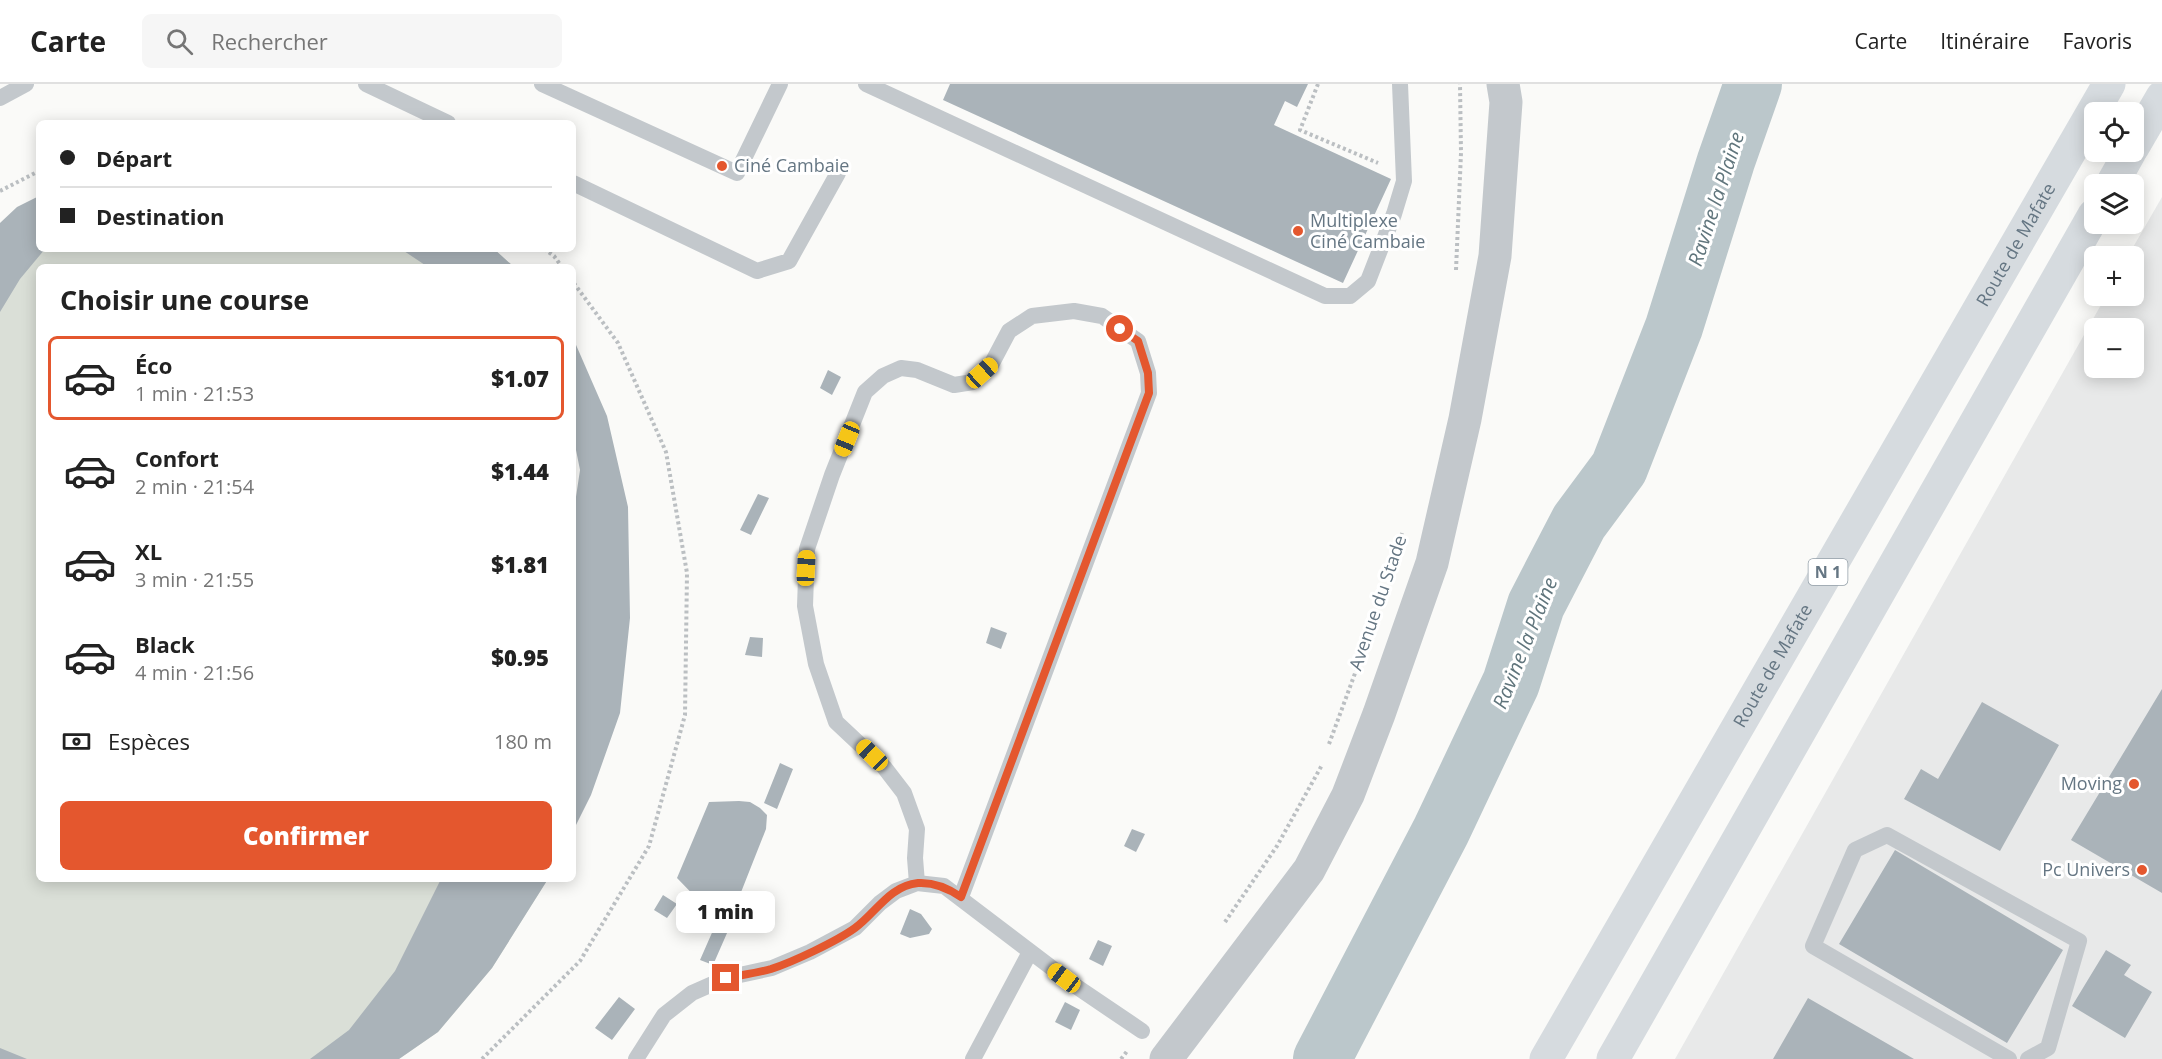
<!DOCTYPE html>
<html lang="fr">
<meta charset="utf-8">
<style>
:root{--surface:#fff;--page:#f6f6f6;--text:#222;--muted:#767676;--line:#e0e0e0;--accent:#e4572e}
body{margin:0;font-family:"Open Sans",sans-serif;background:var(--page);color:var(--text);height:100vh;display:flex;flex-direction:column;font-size:22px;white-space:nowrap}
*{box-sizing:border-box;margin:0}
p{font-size:20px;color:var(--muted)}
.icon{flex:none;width:33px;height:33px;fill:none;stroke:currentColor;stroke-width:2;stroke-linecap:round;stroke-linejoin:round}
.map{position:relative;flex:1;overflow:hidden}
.panel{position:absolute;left:36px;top:180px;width:540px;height:618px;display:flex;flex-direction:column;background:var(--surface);border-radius:9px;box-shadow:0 3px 15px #0003}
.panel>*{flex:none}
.hud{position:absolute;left:36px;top:36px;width:540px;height:132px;border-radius:9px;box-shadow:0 3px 15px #0003;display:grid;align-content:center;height:132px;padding:0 24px;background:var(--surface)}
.fabs{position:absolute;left:2084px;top:18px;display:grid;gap:12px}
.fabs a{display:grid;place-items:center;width:60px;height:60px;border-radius:9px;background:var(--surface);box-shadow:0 3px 15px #0003;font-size:30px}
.end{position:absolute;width:27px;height:27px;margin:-14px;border:8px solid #e4572e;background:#fff;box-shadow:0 0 0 3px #fff}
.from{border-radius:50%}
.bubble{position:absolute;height:42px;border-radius:9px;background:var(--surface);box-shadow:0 3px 15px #0003;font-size:20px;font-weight:800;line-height:42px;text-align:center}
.car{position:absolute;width:18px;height:36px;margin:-18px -9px;border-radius:8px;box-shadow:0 0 4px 2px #0007;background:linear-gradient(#f5c518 24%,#345 0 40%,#f5c518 0 76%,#345 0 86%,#f5c518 0)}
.hud b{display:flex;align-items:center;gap:21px;height:57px;font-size:22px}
.hud b+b{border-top:2px solid var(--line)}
.hud i{width:15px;height:15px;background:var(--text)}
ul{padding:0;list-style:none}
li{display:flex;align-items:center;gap:18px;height:84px;margin:0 12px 9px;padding:0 12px;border:3px solid transparent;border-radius:9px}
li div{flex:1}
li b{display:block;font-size:22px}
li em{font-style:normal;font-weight:800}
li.on{border-color:var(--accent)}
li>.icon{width:54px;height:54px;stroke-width:1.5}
h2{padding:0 24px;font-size:27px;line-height:72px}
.pay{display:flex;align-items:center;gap:15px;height:66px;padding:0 24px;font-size:22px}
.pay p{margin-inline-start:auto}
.action{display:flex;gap:12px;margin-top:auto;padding:12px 24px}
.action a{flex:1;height:69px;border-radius:9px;background:var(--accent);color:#fff;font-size:24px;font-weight:800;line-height:69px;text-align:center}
header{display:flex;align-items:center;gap:36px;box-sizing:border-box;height:84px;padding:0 30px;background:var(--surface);border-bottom:2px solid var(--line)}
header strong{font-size:28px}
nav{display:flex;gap:33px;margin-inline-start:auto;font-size:21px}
.search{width:420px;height:54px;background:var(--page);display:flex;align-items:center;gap:15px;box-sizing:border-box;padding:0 21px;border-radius:9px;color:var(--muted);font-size:22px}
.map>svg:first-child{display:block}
.built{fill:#e8e9e9;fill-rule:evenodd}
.green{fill:#dadfd7}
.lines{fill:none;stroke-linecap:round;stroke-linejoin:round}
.river{stroke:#bbc7cb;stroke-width:58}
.building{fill:#aab3b9}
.path{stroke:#bbbfc2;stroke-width:4;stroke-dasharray:3 3;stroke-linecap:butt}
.service{stroke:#c3c8cc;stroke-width:16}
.tertiary{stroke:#c3c8cc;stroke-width:33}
.trunk{stroke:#d6dbdf;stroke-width:33}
.route{stroke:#e4572e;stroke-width:8}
.poi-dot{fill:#e4572e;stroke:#fff;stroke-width:2}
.labels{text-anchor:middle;stroke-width:6;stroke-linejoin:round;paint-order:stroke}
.shield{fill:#fff;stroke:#939fa8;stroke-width:1.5}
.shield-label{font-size:16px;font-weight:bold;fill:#657683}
.poi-label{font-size:18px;fill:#657683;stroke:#fff;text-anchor:start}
.street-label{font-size:18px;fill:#657683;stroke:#fff}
.water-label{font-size:20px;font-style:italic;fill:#60757c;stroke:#fff}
</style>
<header>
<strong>Carte</strong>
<div class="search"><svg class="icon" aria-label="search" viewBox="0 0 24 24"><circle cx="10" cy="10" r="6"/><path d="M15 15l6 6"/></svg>Rechercher</div>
<nav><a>Carte</a><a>Itinéraire</a><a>Favoris</a></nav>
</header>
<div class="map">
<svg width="2162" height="975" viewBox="0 0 2162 975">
<rect width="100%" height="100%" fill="#fafaf8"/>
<path class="built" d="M2162,113V975H1675L2106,212H2133V172H2128ZM2094,244H2133V284H2094Z"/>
<path class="green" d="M0,139L39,165H494L514,183H39V795H548L492,884L438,948L399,975H0Z"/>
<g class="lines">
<path class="river" d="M1322,975L1441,747L1511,599L1536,521L1579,438L1619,384L1674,243L1726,77L1753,0"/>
</g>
<path class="building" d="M950,0H1308L1297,23L1285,17L1274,41L1391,95L1343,199L943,16Z
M39,112V165H45L20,195L0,228V139L17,123Z
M401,165H494L514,183H428Z
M573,254L607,332L628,423L630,534L620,629L591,711L573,747V433L580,386L573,351Z
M828,286L841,293L832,311L820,304Z
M758,410L769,414L751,451L740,446Z
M991,543L1007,549L1001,565L986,559Z
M750,553L763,554L762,573L745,571Z
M2162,605V809L2071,756Z
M1982,618L2059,661L2000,767L1904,715L1921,685L1938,695Z
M780,679L793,685L777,725L764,719Z
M739,717L750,718L760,724L767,731L766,745L734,826L728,830L720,831L710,828L677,794L709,718Z
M1132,745L1145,750L1136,768L1124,762Z
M1895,766L2063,866L2007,959L1839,860Z
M441,795H548L492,884L438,948L399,975H310L349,946L395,887Z
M663,811L677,820L667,834L654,826Z
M910,825L921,830L932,845L929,850L910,854L900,850Z
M718,835L731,840L713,881L700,876Z
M1098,856L1112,862L1103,882L1089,875Z
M2106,866L2131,881L2124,891L2152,908L2125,954L2072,922Z
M619,913L635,925L612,956L595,944Z
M1808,914L1914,975H1773Z
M1065,918L1080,926L1071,946L1055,938Z
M0,964L27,975H0Z"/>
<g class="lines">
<path class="path" d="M1318,0L1300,46L1378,79
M0,107L39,87
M544,165L554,172L562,183
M1456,186L1461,69L1460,0
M1394,479L1402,449
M1329,660L1368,554
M1225,838L1277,762L1322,681
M482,975L580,877L649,762L685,631L687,489L666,368L618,259L573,198
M1121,975L1128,966"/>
<path class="service" d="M366,0L448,39
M542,0L737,89L780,0
M866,0L1325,212H1350L1368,197L1394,130L1404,97L1400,0
M0,14L26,0
M573,99L757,187L789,177L838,89
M917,799L915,774L917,745L904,709L884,683L836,638L816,580L805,522L807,465L832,391L865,308L883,292L901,284L917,286L954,301L973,298L991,281L1009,247L1032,232L1074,227L1102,232L1138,257L1148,289L1149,309L961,813
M636,975L664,931L692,909L726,894L772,884L810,868L855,844L880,819L896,807L917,799L944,802L1077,903L1142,947
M973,975L1030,868
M2009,975L1813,862L1855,766L1887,751L2079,857L2048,964L2028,975"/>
<path class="tertiary" d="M1166,975L1309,786L1348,711L1379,630L1432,479L1465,335L1495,172L1506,18L1503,0"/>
<g class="trunk">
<path d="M2133,63L2162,13"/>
<path d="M2112,100L2130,68"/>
<path id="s1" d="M1546,975L2109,0"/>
<path d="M1613,975L2094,131"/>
</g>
</g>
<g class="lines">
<path class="route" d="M726,894C741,891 757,889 771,885C793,878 837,857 855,844C876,829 889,802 918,799C935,798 948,804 961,813L1149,309L1148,289L1138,257L1120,245"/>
</g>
<g class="poi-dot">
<circle cx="722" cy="82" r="6"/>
<circle cx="1298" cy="147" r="6"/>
<circle cx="2134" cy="700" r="6"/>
<circle cx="2142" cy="786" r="6"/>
</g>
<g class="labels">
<rect class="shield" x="1808.5" y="475" width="39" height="26" rx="4.5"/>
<g class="shield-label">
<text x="1828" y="494">N 1</text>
</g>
<g class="poi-label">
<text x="734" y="88">Ciné Cambaie</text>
<text x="1310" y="143">Multiplexe<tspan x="1310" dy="21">Ciné Cambaie</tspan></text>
<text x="2122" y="706" text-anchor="end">Moving</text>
<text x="2130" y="792" text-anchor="end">Pc Univers</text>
</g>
<g class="street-label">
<text dy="6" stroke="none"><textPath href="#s1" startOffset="940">Route de Mafate</textPath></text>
<text transform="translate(1378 519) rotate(-71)" y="6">Avenue du Stade</text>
<text dy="6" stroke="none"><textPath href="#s1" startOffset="454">Route de Mafate</textPath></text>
</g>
<g class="water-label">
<text transform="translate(1716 115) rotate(-72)" y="7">Ravine la Plaine</text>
<text transform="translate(1525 559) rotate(-68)" y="7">Ravine la Plaine</text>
</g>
</g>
</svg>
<div class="fabs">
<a><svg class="icon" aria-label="locate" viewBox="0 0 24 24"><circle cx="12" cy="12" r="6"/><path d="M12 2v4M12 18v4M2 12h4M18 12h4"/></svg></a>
<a><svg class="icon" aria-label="layers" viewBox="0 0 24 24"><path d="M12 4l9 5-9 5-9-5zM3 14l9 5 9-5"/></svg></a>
<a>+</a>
<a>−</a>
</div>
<i class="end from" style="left:1120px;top:245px"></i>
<i class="end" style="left:726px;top:894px"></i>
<div class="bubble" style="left:676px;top:807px;width:99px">1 min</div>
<i class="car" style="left:982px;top:289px;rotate:48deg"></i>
<i class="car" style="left:847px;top:355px;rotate:202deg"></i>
<i class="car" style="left:806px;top:484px;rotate:3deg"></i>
<i class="car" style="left:872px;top:671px;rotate:314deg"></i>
<i class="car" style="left:1064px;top:894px;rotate:307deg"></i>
<div class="hud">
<b><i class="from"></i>Départ</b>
<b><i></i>Destination</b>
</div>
<section class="panel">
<h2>Choisir une course</h2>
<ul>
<li class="on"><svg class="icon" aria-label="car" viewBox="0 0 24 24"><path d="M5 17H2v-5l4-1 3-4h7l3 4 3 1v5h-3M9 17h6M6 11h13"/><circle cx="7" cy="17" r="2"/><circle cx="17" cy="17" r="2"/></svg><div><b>Éco</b><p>1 min · 21:53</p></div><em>$1.07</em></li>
<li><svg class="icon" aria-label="car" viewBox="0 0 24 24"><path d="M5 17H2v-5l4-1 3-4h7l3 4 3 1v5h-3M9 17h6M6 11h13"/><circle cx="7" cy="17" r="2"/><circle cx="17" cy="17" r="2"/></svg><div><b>Confort</b><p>2 min · 21:54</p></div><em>$1.44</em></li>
<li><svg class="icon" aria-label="car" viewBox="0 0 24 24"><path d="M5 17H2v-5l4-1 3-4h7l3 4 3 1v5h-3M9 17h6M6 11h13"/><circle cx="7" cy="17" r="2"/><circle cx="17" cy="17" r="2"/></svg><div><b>XL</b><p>3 min · 21:55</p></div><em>$1.81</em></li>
<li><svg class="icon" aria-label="car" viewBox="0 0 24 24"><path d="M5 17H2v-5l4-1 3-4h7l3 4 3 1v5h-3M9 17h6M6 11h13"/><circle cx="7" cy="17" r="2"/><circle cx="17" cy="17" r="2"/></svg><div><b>Black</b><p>4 min · 21:56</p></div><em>$0.95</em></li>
</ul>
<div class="pay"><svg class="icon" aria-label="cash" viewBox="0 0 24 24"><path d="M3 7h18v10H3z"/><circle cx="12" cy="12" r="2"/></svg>Espèces<p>180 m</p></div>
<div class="action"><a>Confirmer</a></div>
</section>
</div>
